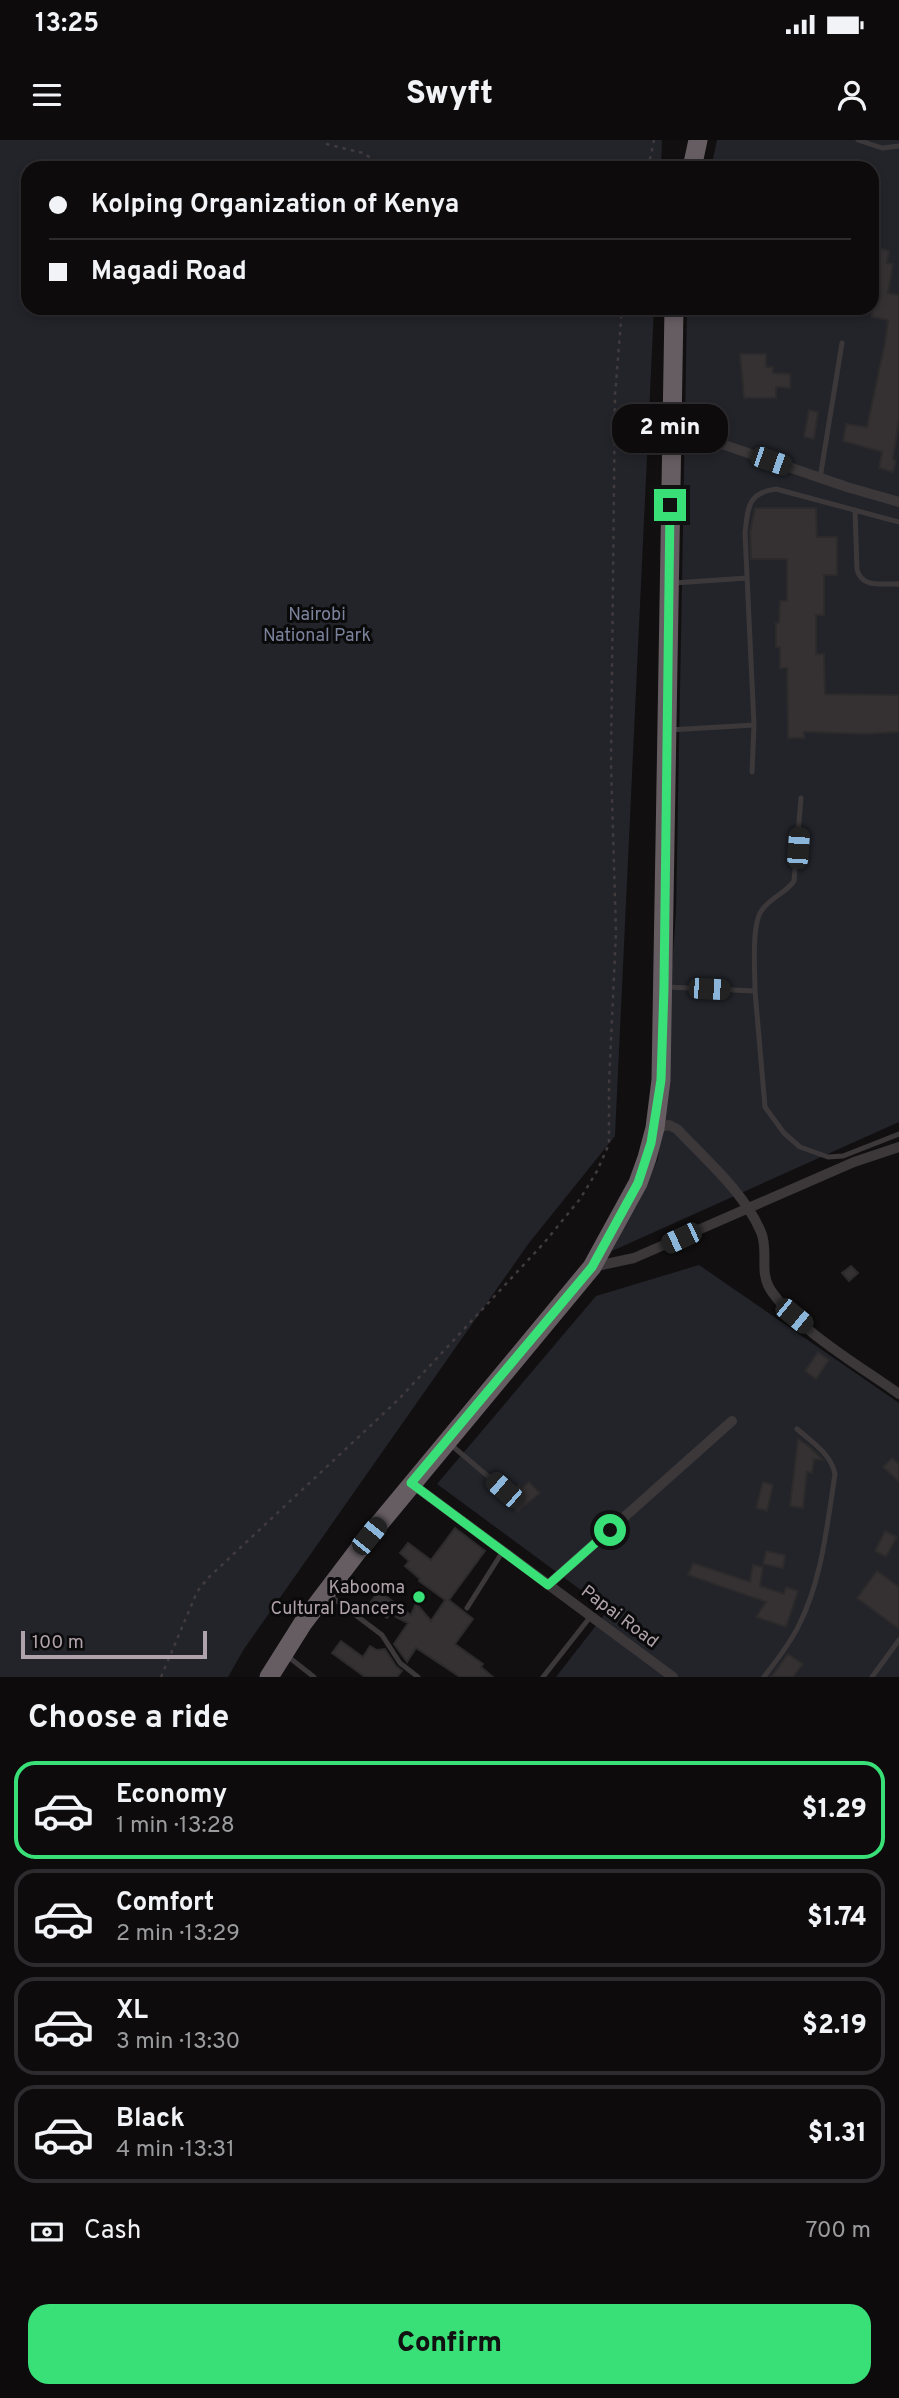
<!DOCTYPE html>
<meta charset="utf-8">
<style>
:root{--surface:#0d0b0c;--page:#161415;--text:#f1f3f6;--muted:#9a9b9d;--line:#2d2b2d;--accent:#38e077}
body{margin:0;font-family:Overpass,sans-serif;background:var(--page);color:var(--text);height:100vh;display:flex;flex-direction:column;font-size:26px;white-space:nowrap}
*{box-sizing:border-box;margin:0}
p{font-size:23px;color:var(--muted)}
.icon{flex:none;width:38px;height:38px;fill:none;stroke:currentColor;stroke-width:2;stroke-linecap:round;stroke-linejoin:round}
.map{position:relative;height:1537px;overflow:hidden}
.drawer{display:flex;flex-direction:column;background:var(--surface);flex:1}
.drawer>*{flex:none}
.top-card{position:absolute;left:21px;top:21px;width:858px;height:154px;border-radius:21px;box-shadow:0 4px 10px #0003,0 0 0 2px var(--line);display:grid;align-content:center;height:154px;padding:0 28px;background:var(--surface)}
.scale{position:absolute;left:21px;bottom:18px;width:186px;box-sizing:border-box;padding-left:7px;border:4px solid #b0a2aa;border-top:0;font-size:19px;line-height:24px;white-space:nowrap;color:#b0a2aa;-webkit-text-stroke:5px #0b0a0b;paint-order:stroke}
.end{position:absolute;width:32px;height:32px;margin:-16px;border:9px solid #38e077;background:#111;box-shadow:0 0 0 4px #111}
.from{border-radius:50%}
.bubble{position:absolute;height:49px;border-radius:21px;background:var(--surface);box-shadow:0 4px 10px #0003,0 0 0 2px var(--line);font-size:23px;font-weight:800;line-height:49px;text-align:center}
.car{position:absolute;width:21px;height:42px;margin:-21px -10px;border-radius:9px;box-shadow:0 0 5px 2px #0007;background:linear-gradient(#222 24%,#8ab4d8 0 40%,#222 0 76%,#8ab4d8 0 86%,#222 0)}
.top-card b{display:flex;align-items:center;gap:24px;height:66px;font-size:26px}
.top-card b+b{border-top:2px solid var(--line)}
.top-card i{width:18px;height:18px;background:var(--text)}
ul{padding:0;list-style:none}
li{display:flex;align-items:center;gap:21px;height:98px;margin:0 14px 10px;padding:0 14px;border:4px solid var(--line);border-radius:21px}
li div{flex:1}
li b{display:block;font-size:26px}
li em{font-style:normal;font-weight:800}
li.on{border-color:var(--accent)}
li>.icon{width:63px;height:63px;stroke-width:1.5}
h2{padding:0 28px;font-size:32px;line-height:84px}
.pay{display:flex;align-items:center;gap:18px;height:77px;padding:0 28px;font-size:26px}
.pay p{margin-inline-start:auto}
.button{display:flex;gap:14px;margin-top:auto;padding:14px 28px}
.button a{flex:1;height:80px;border-radius:21px;background:var(--accent);color:#111;font-size:28px;font-weight:800;line-height:80px;text-align:center}
.status{display:flex;justify-content:space-between;align-items:center;height:49px;padding:0 35px;background:var(--surface);direction:ltr}
.status svg{height:19px;fill:currentColor}
header{display:flex;justify-content:space-between;align-items:center;height:91px;padding:0 28px;background:var(--surface);font-size:32px;font-weight:800}
.map>svg:first-child{display:block}
.green{fill:#22242a}
.building{fill:#353133;stroke:#2c2a2a;stroke-width:2}
.lines{fill:none;stroke-linecap:round;stroke-linejoin:round}
.path{stroke:#413b3e;stroke-width:2.5;stroke-dasharray:3.5 5;stroke-linecap:butt}
.lane{stroke:#3c383a;stroke-width:5}
.street{stroke:#3c383a;stroke-width:10}
.highway{stroke:#665d62;stroke-width:19}
.route{stroke:#38e077;stroke-width:9}
.poi-dot{fill:#38e077;stroke:#0b0a0b;stroke-width:2.5}
.labels{text-anchor:middle;stroke-width:6;stroke-linejoin:round;paint-order:stroke}
.park-label{font-size:18px;fill:#7a819a;stroke:#0b0a0b}
.poi-label{font-size:18px;fill:#b0a2aa;stroke:#0b0a0b;text-anchor:end}
.street-label{font-size:18px;fill:#b0a2aa;stroke:#0b0a0b}
</style>
<div class="status"><b>13:25</b><svg viewBox="0 0 49 12"><path d="M0 12V9h3v3zM5 12V6h3v6zM10 12V3h3v9zM15 12V0h3v12zM26 1h20v11H26zM47 4h2v5h-2z"/></svg></div>
<header><svg class="icon" aria-label="menu" viewBox="0 0 24 24"><path d="M4 6h16M4 12h16M4 18h16"/></svg>Swyft<svg class="icon" aria-label="person" viewBox="0 0 24 24"><circle cx="12" cy="8" r="4"/><path d="M4 21q1-7 8-7t8 7"/></svg></header>
<div class="map">
<svg width="899" height="1537" viewBox="0 0 899 1537">
<rect width="100%" height="100%" fill="#110f10"/>
<path class="green" d="M0,0H662L661,28H28V168H654L615,996L529,1103L244,1509L228,1537H0Z
M717,0H899V982L612,1111L658,1019L676,771L687,168H872V28H711Z
M699,1125L899,1263V1537H556L608,1470L437,1344L596,1156Z"/>
<path class="building" d="M876,107L889,111L887,123L893,124L888,153L899,155V279L893,319L896,321L893,332L879,328L882,312L843,301L846,284L867,287L885,202L888,180L872,177V110Z
M740,214H766V227H773V233L790,234V248L776,247V258H744Z
M809,270L818,272L814,299L804,297Z
M755,368H816L817,397H837V435H824V475H816V514H824L825,554L899,555V592L866,594L804,592V598H788L787,528H780V507H776V483L779,482L780,461H787V419H751L750,392Z
M851,1126L858,1133L849,1141L842,1133Z
M818,1212L829,1220L816,1239L805,1231Z
M798,1299L811,1308L823,1320L814,1319L812,1333L807,1332L803,1368L790,1366Z
M892,1318L899,1324V1342L883,1327Z
M529,1342L540,1353L517,1372L505,1358L519,1345L522,1348Z
M763,1342L773,1345L767,1371L756,1368Z
M455,1388L485,1411L449,1460L473,1479L455,1504L483,1524L481,1527L493,1537H460L416,1508L407,1522L394,1504L408,1483L390,1474L387,1478L369,1464L379,1451L411,1475L416,1463L431,1481L445,1460L419,1441L420,1439L405,1426L409,1421L400,1413L408,1403L431,1420Z
M885,1391L897,1397L886,1417L875,1411Z
M766,1411L785,1415L783,1428L763,1424Z
M693,1423L750,1442L753,1425L763,1427L760,1446L784,1454L786,1447L798,1451L786,1487L756,1477L766,1462L688,1435Z
M877,1431L899,1447V1489L857,1458Z
M341,1501L363,1517L370,1506L377,1510L385,1509L396,1526L402,1531L397,1537H365L332,1513Z
M788,1514L803,1524L793,1537H771Z"/>
<g class="lines">
<path class="path" d="M326,4L363,13L386,28
M648,28L654,0
M161,1537L197,1452L208,1438L398,1260L544,1103L580,1059L597,1031L609,1004V944L616,792L611,624L615,255L622,168"/>
<path class="lane" d="M858,0L882,8L899,6
M820,338L842,203
M855,370L857,430C863,449 882,443 899,444
M674,443L747,438
M669,590L754,585
M752,632L754,585L745,393C748,368 747,353 776,349L899,382
M667,847L755,851C755,832 751,784 762,770C771,757 786,753 794,741L801,658
M755,851L765,967L784,993L800,1007L828,1017L843,1016L899,994
M450,1304L504,1350
M329,1455L382,1495L400,1523L418,1537
M467,1468L503,1411
M286,1515L314,1537
M543,1537L591,1476
M764,1537C776,1521 789,1505 798,1487C822,1441 827,1385 835,1334C831,1314 812,1302 797,1289
M872,1537L899,1500"/>
<path class="street" d="M672,287L847,347L899,362
M655,988L669,985L677,989C706,1020 744,1052 761,1092C769,1111 759,1131 770,1149C796,1189 860,1226 899,1254
M592,1127L634,1118L854,1022L899,1007
M411,1343L673,1537
M548,1445L732,1281"/>
<path class="highway" d="M692,28L698,0
M269,1537L303,1483L369,1396L592,1127L638,1043L647,1018L655,988L661,940L674,168"/>
</g>
<g class="lines">
<path class="route" d="M610,1390L548,1445L411,1343L592,1127L638,1043L651,1003L661,940L664,847L670,365"/>
</g>
<circle class="poi-dot" cx="419" cy="1457" r="7"/>
<g class="labels">
<g class="park-label">
<text x="317" y="480">Nairobi<tspan x="317" dy="21">National Park</tspan></text>
</g>
<g class="poi-label">
<text x="405" y="1453">Kabooma<tspan x="405" dy="21">Cultural Dancers</tspan></text>
</g>
<g class="street-label">
<text transform="translate(620 1476) rotate(37)" y="6">Papai Road</text>
</g>
</g>
</svg>
<div class="scale">100 m</div>
<i class="end from" style="left:610px;top:1390px"></i>
<i class="end" style="left:670px;top:365px"></i>
<div class="bubble" style="left:612px;top:264px;width:116px">2 min</div>
<i class="car" style="left:771px;top:321px;rotate:109deg"></i>
<i class="car" style="left:798px;top:708px;rotate:4deg"></i>
<i class="car" style="left:709px;top:849px;rotate:93deg"></i>
<i class="car" style="left:681px;top:1098px;rotate:245deg"></i>
<i class="car" style="left:794px;top:1176px;rotate:129deg"></i>
<i class="car" style="left:504px;top:1350px;rotate:311deg"></i>
<i class="car" style="left:369px;top:1396px;rotate:39deg"></i>
<div class="top-card">
<b><i class="from"></i>Kolping Organization of Kenya</b>
<b><i></i>Magadi Road</b>
</div>
</div>
<section class="drawer">
<h2>Choose a ride</h2>
<ul>
<li class="on"><svg class="icon" aria-label="car" viewBox="0 0 24 24"><path d="M5 17H2v-5l4-1 3-4h7l3 4 3 1v5h-3M9 17h6M6 11h13"/><circle cx="7" cy="17" r="2"/><circle cx="17" cy="17" r="2"/></svg><div><b>Economy</b><p>1 min · 13:28</p></div><em>$1.29</em></li>
<li><svg class="icon" aria-label="car" viewBox="0 0 24 24"><path d="M5 17H2v-5l4-1 3-4h7l3 4 3 1v5h-3M9 17h6M6 11h13"/><circle cx="7" cy="17" r="2"/><circle cx="17" cy="17" r="2"/></svg><div><b>Comfort</b><p>2 min · 13:29</p></div><em>$1.74</em></li>
<li><svg class="icon" aria-label="car" viewBox="0 0 24 24"><path d="M5 17H2v-5l4-1 3-4h7l3 4 3 1v5h-3M9 17h6M6 11h13"/><circle cx="7" cy="17" r="2"/><circle cx="17" cy="17" r="2"/></svg><div><b>XL</b><p>3 min · 13:30</p></div><em>$2.19</em></li>
<li><svg class="icon" aria-label="car" viewBox="0 0 24 24"><path d="M5 17H2v-5l4-1 3-4h7l3 4 3 1v5h-3M9 17h6M6 11h13"/><circle cx="7" cy="17" r="2"/><circle cx="17" cy="17" r="2"/></svg><div><b>Black</b><p>4 min · 13:31</p></div><em>$1.31</em></li>
</ul>
<div class="pay"><svg class="icon" aria-label="cash" viewBox="0 0 24 24"><path d="M3 7h18v10H3z"/><circle cx="12" cy="12" r="2"/></svg>Cash<p>700 m</p></div>
<div class="button"><a>Confirm</a></div>
</section>
